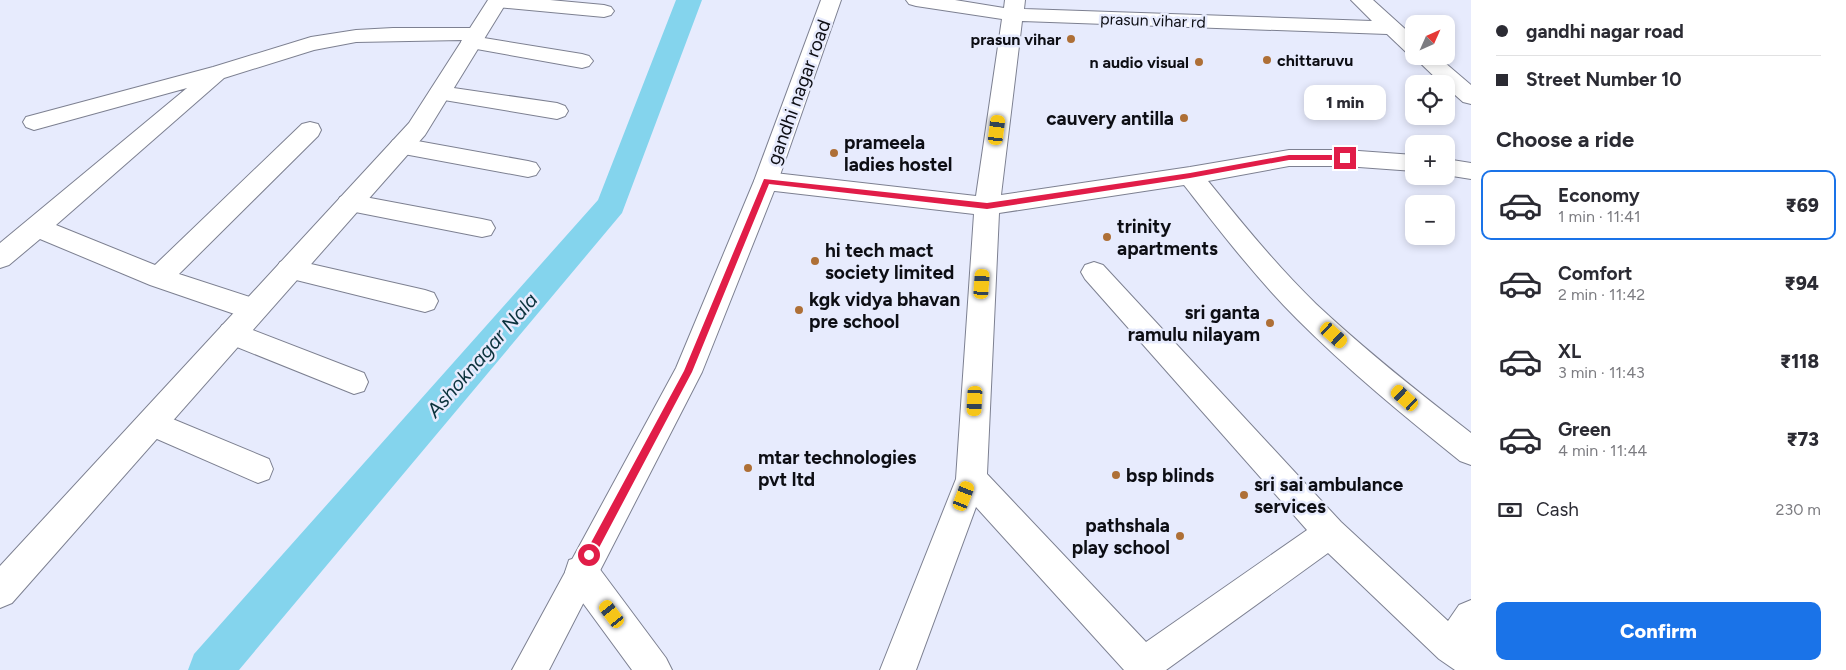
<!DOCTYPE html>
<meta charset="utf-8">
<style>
:root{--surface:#fff;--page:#f2f2f3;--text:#2b2b33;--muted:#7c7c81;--line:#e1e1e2;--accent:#1a73e8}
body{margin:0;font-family:Figtree,sans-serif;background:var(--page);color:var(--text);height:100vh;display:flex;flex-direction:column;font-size:19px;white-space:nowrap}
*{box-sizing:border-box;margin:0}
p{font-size:16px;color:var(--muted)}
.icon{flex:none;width:28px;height:28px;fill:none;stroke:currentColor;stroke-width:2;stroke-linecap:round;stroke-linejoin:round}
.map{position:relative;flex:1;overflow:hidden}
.side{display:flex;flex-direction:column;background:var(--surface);width:375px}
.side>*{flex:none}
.guide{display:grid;align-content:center;height:110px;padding:0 25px;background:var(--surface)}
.needle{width:32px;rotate:45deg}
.fabs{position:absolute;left:1405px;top:15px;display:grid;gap:10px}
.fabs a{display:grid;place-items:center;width:50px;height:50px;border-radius:10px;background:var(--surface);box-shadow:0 2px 8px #0003;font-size:25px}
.end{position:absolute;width:22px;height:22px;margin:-11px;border:6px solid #e11d48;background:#fff;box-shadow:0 0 0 2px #fff}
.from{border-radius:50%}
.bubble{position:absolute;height:35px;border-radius:10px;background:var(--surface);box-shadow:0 2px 8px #0003;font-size:16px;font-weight:800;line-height:35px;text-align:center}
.car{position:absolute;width:15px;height:30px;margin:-15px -8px;border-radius:6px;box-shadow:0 0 4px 1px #0007;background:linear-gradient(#f5c518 24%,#345 0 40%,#f5c518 0 76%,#345 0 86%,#f5c518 0)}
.guide b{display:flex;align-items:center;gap:18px;height:48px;font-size:19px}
.guide b+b{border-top:1px solid var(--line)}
.guide i{width:12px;height:12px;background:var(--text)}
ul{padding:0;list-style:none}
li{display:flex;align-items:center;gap:15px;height:70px;margin:0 10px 8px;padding:0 15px;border:2px solid transparent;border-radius:10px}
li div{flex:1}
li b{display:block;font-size:19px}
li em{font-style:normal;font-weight:800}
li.selected{border-color:var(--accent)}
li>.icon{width:45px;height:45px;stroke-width:1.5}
h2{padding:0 25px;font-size:22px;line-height:60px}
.pay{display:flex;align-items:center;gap:12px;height:55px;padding:0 25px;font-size:19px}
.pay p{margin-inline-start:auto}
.button{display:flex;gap:10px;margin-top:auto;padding:10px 25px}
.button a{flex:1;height:58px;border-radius:10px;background:var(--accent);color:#fff;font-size:20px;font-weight:800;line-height:58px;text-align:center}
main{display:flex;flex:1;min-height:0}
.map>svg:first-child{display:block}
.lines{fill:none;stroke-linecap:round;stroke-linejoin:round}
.canal{fill:#84d4ed;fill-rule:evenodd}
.minor-casing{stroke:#7d8091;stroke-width:2}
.tertiary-casing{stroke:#7d8091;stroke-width:2}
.secondary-casing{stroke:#7d8091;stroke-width:2}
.minor{fill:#fff;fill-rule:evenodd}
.tertiary{fill:#fff;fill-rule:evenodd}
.secondary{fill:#fff;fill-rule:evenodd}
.route{fill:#e11d48}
.poi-dot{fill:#ae6f36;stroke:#e7ebfd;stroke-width:2}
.labels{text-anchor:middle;stroke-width:5;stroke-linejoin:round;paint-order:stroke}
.far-street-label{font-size:16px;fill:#0d0e14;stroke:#e7ebfd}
.far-poi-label{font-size:16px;font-weight:bold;fill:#0d0e14;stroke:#e7ebfd;text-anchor:end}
.street-label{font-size:19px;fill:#0d0e14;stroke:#e7ebfd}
.poi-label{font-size:19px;font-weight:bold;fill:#0d0e14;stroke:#e7ebfd;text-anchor:start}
.water-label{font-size:20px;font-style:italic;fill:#0a323c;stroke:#e7ebfd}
</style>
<main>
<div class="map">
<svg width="1471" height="670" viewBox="0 0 1471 670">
<rect width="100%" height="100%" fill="#e7ebfd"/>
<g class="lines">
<path class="canal" d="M676,0H702L622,213L239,670H188L194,654L598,200Z"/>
<g class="minor-casing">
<path id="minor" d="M488,0H550L604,5L611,7L614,11L611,15L604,17L497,7L490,5Z
M906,0H955L1004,8L1005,0H1025L1024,9L1372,21L1351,0H1373L1414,37V54L1407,53L1387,34L1022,21L1001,195L1190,167L1289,150H1345L1414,155V171L1345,166H1289L1208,181C1242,223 1277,266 1316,304C1365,350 1418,392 1471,433V465L1460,461C1404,416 1348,370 1297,319C1256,278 1220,231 1184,185L999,213L987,474L1146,642L1307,530L1085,279L1081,272L1085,265L1094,262L1103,265L1341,522L1448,621L1459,605L1471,600V670H1455L1439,659L1328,553L1166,670H1124L976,507L916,670H880L956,479L974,214L766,190L758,187L754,181L758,175L766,172L976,196L1002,19L916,6L909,4Z
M393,28H476L483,30L486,34L484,38L582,54L589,56L593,61L589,66L582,68L471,48L464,47L461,42L462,40L356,42L314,50L224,78L56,225L155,265L302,124L310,122L318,124L321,130L318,136L179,274L262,301L265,309L262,317L252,320L150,285L40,239L9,265L0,268V243L187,88L34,130L26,127L23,122L26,117L213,67L311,37L356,30Z
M1413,56H1437L1471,85V104L1463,102L1446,87V84H1442Z
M440,86L557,103L565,106L568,111L565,116L557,119L432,98L429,93L432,88Z
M401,138L528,161L536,163L540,169L536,175L528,177L393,152L389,146L393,140Z
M1446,159L1471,163V179L1446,175Z
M349,194L482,219L491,221L495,228L491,235L482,237L340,209L337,203L340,197Z
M289,259L425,290L434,293L438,301L434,309L425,312L280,276L276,269L280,262Z
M232,322L364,373L368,382L364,391L354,394L222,341L218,333L222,325Z
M151,410L269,459L273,469L269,479L258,483L141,432L136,423L141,414Z
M581,556L593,560L666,658L672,670H632L569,584L565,572L569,560Z"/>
</g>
<g class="tertiary-casing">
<path id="tertiary" d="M488,0H508L425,135L12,603L0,608V566L409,123Z"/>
</g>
<g class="secondary-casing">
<path id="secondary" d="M821,0H841L778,181L702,372L549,670H512L676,368L754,181Z"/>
</g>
<use href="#minor" class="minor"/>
<use href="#tertiary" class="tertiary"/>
<use href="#secondary" class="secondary"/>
</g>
<path class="route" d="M1289,155H1345L1349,158L1345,160H1289L1190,178L987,209L769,184L692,372L593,559H586V552L684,371L764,179L987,203L1190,173Z"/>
<g class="poi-dot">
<circle cx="1071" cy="39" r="5"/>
<circle cx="1267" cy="60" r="5"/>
<circle cx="1199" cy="62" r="5"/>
<circle cx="1184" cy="118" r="5"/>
<circle cx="834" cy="153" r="5"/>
<circle cx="1107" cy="237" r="5"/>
<circle cx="815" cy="261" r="5"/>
<circle cx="799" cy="310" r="5"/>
<circle cx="1270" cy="323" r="5"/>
<circle cx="748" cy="468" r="5"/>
<circle cx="1116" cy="475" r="5"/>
<circle cx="1244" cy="495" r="5"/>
<circle cx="1180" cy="536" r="5"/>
</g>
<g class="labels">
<g class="far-street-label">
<text transform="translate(1153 20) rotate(2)" y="6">prasun vihar rd</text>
</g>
<g class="far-poi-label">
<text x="1061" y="45">prasun vihar</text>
<text x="1277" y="66" text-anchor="start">chittaruvu</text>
<text x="1189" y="68">n audio visual</text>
</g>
<g class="street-label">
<text transform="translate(798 92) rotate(-70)" y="7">gandhi nagar road</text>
</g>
<g class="poi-label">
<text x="1174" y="125" text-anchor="end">cauvery antilla</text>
<text x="844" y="149">prameela<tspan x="844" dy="22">ladies hostel</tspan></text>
<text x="1117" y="233">trinity<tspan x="1117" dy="22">apartments</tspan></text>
<text x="825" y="257">hi tech mact<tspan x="825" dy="22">society limited</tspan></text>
<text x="809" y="306">kgk vidya bhavan<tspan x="809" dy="22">pre school</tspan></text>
<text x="1260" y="319" text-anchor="end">sri ganta<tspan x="1260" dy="22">ramulu nilayam</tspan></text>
<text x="758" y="464">mtar technologies<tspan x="758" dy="22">pvt ltd</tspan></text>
<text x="1126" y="482">bsp blinds</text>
<text x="1254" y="491">sri sai ambulance<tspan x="1254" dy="22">services</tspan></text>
<text x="1170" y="532" text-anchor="end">pathshala<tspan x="1170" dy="22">play school</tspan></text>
</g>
<g class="water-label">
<text transform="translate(482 355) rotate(-49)" y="7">Ashoknagar Nala</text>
</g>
</g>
</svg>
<div class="fabs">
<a><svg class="needle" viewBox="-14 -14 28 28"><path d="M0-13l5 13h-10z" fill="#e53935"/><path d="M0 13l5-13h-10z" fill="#7c7c81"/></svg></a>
<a><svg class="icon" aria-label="locate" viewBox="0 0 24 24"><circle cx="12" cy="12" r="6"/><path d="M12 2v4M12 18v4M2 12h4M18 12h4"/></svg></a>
<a>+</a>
<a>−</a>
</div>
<i class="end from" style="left:589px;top:555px"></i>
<i class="end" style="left:1345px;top:158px"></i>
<div class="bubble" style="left:1304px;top:85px;width:82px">1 min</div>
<i class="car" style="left:997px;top:130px;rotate:7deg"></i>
<i class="car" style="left:982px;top:284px;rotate:4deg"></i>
<i class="car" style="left:1334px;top:335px;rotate:132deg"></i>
<i class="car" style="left:1405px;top:398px;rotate:312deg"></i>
<i class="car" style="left:975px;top:401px;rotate:183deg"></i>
<i class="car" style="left:964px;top:496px;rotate:21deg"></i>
<i class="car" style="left:612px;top:614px;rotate:323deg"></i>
</div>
<section class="side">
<div class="guide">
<b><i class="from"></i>gandhi nagar road</b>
<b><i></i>Street Number 10</b>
</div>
<h2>Choose a ride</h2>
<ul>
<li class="selected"><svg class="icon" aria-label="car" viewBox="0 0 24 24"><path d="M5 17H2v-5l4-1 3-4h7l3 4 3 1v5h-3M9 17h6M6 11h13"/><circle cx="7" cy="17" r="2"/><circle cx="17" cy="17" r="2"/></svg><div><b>Economy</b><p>1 min · 11:41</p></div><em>₹69</em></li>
<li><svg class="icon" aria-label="car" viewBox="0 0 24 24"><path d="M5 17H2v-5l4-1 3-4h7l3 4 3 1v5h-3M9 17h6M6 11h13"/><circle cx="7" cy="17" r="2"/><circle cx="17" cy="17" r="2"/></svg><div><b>Comfort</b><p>2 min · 11:42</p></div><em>₹94</em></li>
<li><svg class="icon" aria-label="car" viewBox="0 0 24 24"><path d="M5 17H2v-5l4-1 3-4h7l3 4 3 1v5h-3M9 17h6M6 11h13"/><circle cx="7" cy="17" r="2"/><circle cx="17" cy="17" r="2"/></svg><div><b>XL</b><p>3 min · 11:43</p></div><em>₹118</em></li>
<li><svg class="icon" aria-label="car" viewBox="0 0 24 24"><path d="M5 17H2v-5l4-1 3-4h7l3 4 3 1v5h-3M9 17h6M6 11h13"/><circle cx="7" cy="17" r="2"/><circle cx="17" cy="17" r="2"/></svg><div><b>Green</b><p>4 min · 11:44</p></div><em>₹73</em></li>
</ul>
<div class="pay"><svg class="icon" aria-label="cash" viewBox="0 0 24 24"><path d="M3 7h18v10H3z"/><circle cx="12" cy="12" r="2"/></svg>Cash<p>230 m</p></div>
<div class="button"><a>Confirm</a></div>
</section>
</main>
